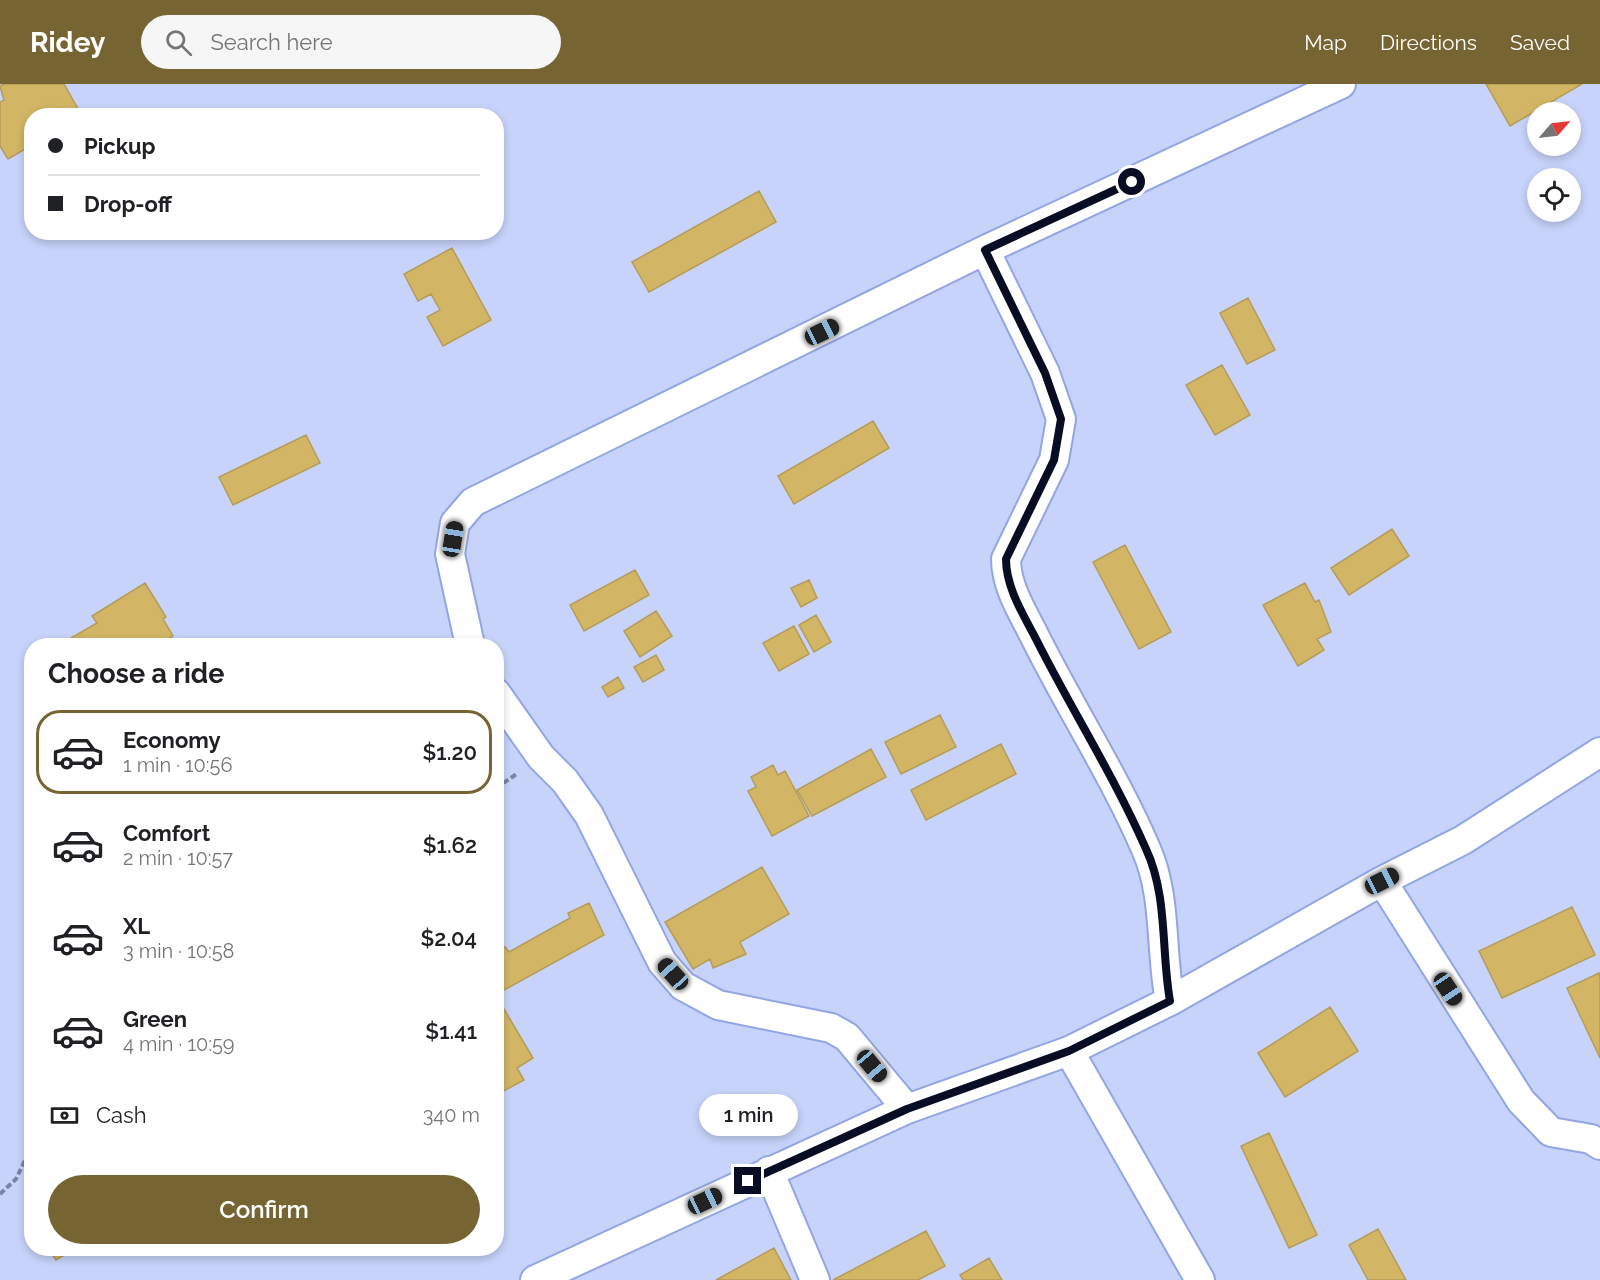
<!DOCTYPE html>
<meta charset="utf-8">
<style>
:root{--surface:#fff;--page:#f6f6f6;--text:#202124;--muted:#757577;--line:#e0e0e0;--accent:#766533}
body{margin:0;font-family:Raleway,sans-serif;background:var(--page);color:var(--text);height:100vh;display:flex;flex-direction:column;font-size:22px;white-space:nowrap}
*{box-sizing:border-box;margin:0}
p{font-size:20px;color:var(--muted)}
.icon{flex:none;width:33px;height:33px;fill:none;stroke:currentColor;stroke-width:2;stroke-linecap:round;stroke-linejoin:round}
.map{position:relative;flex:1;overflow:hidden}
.panel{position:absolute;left:24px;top:554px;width:480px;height:618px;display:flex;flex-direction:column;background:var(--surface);border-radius:24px;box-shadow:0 3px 9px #0003}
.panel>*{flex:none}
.hud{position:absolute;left:24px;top:24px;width:480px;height:132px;border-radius:24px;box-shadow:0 3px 9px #0003;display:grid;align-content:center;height:132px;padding:0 24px;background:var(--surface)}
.needle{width:39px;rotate:62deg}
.buttons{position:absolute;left:1527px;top:18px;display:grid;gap:12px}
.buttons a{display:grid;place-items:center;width:54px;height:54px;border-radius:50%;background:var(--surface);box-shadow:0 3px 9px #0003;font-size:30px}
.end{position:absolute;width:27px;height:27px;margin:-14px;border:8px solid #080d23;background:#fff;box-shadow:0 0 0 3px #fff}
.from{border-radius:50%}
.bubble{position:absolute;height:42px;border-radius:21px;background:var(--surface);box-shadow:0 3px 9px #0003;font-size:20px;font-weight:600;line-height:42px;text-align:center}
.car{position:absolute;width:18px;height:36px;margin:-18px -9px;border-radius:8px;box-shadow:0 0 4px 2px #0007;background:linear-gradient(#222 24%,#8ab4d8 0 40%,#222 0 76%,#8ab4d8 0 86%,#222 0)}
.hud b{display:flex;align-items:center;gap:21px;height:57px;font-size:22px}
.hud b+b{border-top:2px solid var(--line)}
.hud i{width:15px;height:15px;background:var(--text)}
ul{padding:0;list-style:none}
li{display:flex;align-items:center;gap:18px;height:84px;margin:0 12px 9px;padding:0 12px;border:3px solid transparent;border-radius:24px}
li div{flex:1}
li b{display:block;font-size:22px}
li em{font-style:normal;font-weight:600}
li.current{border-color:var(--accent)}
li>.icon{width:54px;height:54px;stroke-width:1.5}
h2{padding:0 24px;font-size:27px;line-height:72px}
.pay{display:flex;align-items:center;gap:15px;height:66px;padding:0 24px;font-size:22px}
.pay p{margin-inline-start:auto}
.primary-button{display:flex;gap:12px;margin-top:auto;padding:12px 24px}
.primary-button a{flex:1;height:69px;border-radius:36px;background:var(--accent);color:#fff;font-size:24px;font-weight:600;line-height:69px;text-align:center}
header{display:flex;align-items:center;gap:36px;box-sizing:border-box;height:84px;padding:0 30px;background:var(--accent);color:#fff}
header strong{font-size:28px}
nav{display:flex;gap:33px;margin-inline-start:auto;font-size:21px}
.search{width:420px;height:54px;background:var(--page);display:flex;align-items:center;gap:15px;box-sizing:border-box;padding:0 21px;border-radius:33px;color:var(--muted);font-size:22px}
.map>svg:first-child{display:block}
.building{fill:#d2b665;stroke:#b49c57;stroke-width:1.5}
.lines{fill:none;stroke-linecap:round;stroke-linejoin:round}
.street-casing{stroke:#92a5e4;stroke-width:32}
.path{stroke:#7b84a5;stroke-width:4;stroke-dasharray:6 3;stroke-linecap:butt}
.street{stroke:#fff;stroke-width:28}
.route{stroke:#080d23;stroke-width:8}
</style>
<header>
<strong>Ridey</strong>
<div class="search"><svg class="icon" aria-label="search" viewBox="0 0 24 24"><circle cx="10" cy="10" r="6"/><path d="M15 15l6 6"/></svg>Search here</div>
<nav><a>Map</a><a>Directions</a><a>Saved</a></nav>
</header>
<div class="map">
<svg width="1600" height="1196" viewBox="0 0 1600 1196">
<rect width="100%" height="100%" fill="#c7d3fa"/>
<path class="building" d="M4,0H64L82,32H32V61L8,75L0,62V18L4,16L0,2Z
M1486,0H1582L1510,42Z
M759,107L776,138L649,208L632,178Z
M452,164L491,236L443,262L427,233L440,226L431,210L418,217L404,190Z
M1248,214L1275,266L1247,280L1220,229Z
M1222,281L1250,331L1215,351L1186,301Z
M873,337L889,364L794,420L778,392Z
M306,351L320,379L233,421L219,393Z
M1392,445L1409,472L1349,511L1331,484Z
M1125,461L1171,548L1139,565L1093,478Z
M635,486L649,511L584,547L570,521Z
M809,496L817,514L801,523L791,504Z
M145,499L166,533L163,535L173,552L163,558L165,561H75L71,554L97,539L92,532Z
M1305,499L1315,518L1319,516L1331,548L1317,555L1324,566L1298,582L1263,521Z
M656,527L672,552L640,573L624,547Z
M816,531L831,558L814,568L799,541Z
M794,542L809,570L779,587L763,559Z
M656,571L664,586L643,598L634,583Z
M618,593L624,604L608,613L602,603Z
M940,631L956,663L901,690L885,658Z
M1001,660L1016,690L926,736L911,706Z
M871,665L886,693L812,732L797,706Z
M773,681L778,691L785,687L809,732L772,752L748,707L756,703L751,693Z
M762,783L789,830L740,858L746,870L713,884L710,875L693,885L665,838Z
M589,819L604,851L504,906L496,892V867L505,863L509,868L570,834L568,829Z
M1572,823L1595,871L1502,914L1479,867Z
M1599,889L1600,892V974L1567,904Z
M501,920L533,974L517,984L524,996L496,1011V922Z
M1330,923L1358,967L1285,1013L1258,969Z
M1269,1049L1317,1151L1289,1164L1241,1062Z
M1378,1145L1406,1196H1368L1349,1161Z
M926,1147L945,1182L918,1196H833Z
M48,1164H76L56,1176Z
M774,1164L791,1196H716Z
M989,1174L1002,1196H963L960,1191Z"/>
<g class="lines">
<g class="street-casing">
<path id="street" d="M985,166L1045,289L1061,335L1054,376L1006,475C1006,504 1024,530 1036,555C1071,625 1115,693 1146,765C1167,812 1160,867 1170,917
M470,561L450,470L455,439L473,418L985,166L1341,0
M496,609L541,673L565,697L589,731L662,878L683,902L718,921L831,944L847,953L907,1025
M1382,797L1521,1017L1551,1048L1591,1055L1600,1061
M1069,967L1200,1196
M769,1087L815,1196
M535,1196L907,1025L1069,967L1170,917L1382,797L1463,756L1600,668"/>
</g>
<path class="path" d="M496,704L518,689
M0,1110L16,1095L32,1062"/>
<use href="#street" class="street"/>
</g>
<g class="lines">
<path class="route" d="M748,1097L907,1025L1069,967L1170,917C1161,867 1168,812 1146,765C1115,694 1073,628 1038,559C1025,533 1006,505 1006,475L1054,376L1061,335L1045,289L985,166L1132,98"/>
</g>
</svg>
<div class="buttons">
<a><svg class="needle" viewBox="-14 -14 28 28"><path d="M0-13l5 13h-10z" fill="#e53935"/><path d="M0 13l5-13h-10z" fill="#757577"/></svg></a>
<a><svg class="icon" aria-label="locate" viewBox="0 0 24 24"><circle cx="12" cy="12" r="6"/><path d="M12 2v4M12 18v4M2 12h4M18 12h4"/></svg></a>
</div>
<i class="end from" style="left:1132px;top:98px"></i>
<i class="end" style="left:748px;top:1097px"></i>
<div class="bubble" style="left:699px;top:1010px;width:99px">1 min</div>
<i class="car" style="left:822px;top:248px;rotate:64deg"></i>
<i class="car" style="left:453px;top:455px;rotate:9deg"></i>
<i class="car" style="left:1382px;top:797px;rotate:63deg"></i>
<i class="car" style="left:673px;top:890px;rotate:318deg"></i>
<i class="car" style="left:1448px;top:905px;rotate:146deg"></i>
<i class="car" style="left:872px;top:982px;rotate:140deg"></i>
<i class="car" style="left:705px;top:1117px;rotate:65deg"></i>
<div class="hud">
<b><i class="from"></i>Pickup</b>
<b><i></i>Drop-off</b>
</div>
<section class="panel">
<h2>Choose a ride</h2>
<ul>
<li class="current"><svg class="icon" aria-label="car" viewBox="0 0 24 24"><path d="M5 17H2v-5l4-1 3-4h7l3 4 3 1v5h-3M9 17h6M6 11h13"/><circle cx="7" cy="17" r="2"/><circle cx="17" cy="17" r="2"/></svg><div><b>Economy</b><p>1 min · 10:56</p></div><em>$1.20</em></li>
<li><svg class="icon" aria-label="car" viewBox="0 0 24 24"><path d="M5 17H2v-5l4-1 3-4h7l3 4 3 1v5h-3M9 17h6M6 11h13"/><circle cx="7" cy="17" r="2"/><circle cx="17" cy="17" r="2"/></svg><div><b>Comfort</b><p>2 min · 10:57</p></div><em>$1.62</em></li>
<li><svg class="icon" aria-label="car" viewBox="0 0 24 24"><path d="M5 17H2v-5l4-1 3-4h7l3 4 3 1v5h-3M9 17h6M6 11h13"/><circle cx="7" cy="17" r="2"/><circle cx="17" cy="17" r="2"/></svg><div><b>XL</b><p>3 min · 10:58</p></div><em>$2.04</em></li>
<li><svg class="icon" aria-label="car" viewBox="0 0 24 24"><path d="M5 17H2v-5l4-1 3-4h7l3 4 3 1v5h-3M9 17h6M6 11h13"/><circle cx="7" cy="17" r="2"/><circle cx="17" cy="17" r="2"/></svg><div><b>Green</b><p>4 min · 10:59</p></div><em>$1.41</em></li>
</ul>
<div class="pay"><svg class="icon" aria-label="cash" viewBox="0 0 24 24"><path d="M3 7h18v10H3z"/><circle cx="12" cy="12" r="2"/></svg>Cash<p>340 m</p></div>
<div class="primary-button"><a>Confirm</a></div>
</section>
</div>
